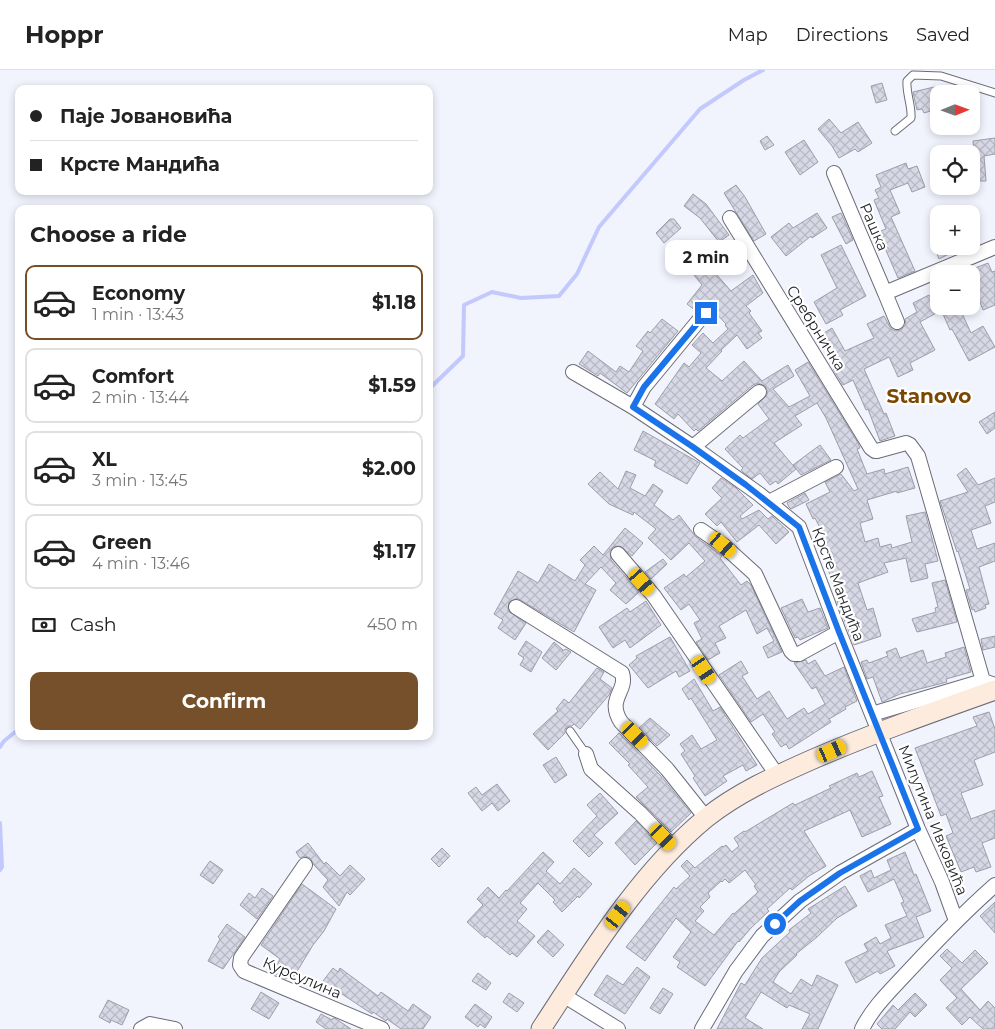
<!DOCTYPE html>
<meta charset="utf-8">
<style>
:root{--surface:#fff;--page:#f6f6f6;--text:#222;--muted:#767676;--line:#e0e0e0;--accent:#75502b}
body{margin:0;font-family:Montserrat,sans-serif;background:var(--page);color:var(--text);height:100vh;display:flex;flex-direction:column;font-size:19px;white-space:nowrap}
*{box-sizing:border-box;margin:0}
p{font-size:16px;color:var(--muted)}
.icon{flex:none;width:28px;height:28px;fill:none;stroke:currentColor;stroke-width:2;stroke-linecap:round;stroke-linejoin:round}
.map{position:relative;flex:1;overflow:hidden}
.details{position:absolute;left:15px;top:135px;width:418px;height:535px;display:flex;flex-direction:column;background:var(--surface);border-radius:10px;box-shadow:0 2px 8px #0003}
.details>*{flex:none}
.guide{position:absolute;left:15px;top:15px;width:418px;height:110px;border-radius:10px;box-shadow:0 2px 8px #0003;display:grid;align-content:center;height:110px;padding:0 15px;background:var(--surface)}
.needle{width:32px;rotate:89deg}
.buttons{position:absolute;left:930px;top:15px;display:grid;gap:10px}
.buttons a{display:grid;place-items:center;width:50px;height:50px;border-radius:10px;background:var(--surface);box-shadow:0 2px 8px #0003;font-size:25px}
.end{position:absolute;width:22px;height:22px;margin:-11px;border:6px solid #1a73e8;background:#fff;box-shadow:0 0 0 2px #fff}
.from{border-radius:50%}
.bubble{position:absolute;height:35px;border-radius:10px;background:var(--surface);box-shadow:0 2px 8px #0003;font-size:16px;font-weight:700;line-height:35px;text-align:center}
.car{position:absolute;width:15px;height:30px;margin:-15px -8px;border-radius:6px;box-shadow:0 0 4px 1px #0007;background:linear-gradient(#f5c518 24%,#345 0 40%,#f5c518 0 76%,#345 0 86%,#f5c518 0)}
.guide b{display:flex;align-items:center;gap:18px;height:48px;font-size:19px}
.guide b+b{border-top:1px solid var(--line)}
.guide i{width:12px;height:12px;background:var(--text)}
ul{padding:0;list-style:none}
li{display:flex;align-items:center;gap:15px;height:75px;margin:0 10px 8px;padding:0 5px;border:2px solid var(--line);border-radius:10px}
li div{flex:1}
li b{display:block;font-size:19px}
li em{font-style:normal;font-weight:700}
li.current{border-color:var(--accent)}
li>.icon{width:45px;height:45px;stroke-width:1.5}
h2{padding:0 15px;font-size:22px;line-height:60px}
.pay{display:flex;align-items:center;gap:12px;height:55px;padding:0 15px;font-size:19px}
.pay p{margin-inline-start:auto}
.primary-button{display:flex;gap:10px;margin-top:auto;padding:10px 15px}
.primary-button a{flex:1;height:58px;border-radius:10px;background:var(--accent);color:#fff;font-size:20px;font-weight:700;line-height:58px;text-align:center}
header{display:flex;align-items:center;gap:30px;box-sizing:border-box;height:70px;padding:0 25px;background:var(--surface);border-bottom:1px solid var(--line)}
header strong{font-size:24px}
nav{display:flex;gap:28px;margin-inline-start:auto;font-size:18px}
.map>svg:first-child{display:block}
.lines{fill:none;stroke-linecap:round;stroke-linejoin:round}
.stream{stroke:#c3c8fd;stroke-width:4}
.building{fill:url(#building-cross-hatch);stroke:#9c9eaa;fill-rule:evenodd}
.lane-casing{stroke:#6b6c77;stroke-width:9}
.street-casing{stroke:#6b6c77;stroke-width:16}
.secondary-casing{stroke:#6b6c77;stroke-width:21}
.lane{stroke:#fff;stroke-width:7}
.street{stroke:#fff;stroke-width:14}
.secondary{stroke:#fdecdd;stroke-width:19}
.route{stroke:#1a73e8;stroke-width:6}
.labels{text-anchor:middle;stroke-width:4.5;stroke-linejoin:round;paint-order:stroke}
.street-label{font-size:15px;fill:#1e1f23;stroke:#fff}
.district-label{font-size:20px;font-weight:bold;fill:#7b4804;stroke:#fff}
</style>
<header>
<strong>Hoppr</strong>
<nav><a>Map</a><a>Directions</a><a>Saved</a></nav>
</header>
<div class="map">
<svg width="995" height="959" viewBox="0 0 995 959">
<defs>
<pattern id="building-cross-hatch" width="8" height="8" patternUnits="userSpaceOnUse" patternTransform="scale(1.25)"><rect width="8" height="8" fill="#d7d8e5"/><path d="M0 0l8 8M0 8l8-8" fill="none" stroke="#b8b9c4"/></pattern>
</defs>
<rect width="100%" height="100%" fill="#f1f3fd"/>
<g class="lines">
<path class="stream" d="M429,319L463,286L464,235L492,222L521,228L559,226L577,204L599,157L700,39L744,10L763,0
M0,677L4,671L19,659
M0,753L2,797L0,800"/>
</g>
<path class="building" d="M882,13L887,30L876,33L871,16Z
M934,17L937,27L931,28L934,40L924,43L922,39L917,40L913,22Z
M829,49L841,63L858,52L872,73L858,82L855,79L839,88L832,76L818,59Z
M767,66L774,75L765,80L760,71Z
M995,68V84L984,86L986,111H977L973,71Z
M804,70L818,92L800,105L785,82Z
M906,93L908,99L917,96L925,117L912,122L908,113L890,120L900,143L891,147L915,201L898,208L878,162L886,159L874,130L879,128L875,120L881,117L876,105Z
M736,115L745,127L766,164L754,171L724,123Z
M693,124L706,134L729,165L719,172L700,148L684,136Z
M817,143L827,158L812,168L811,166L786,186L771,167L789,153L793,158Z
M841,143L853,170L846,174L832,147Z
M670,149H674L681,158L664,173L656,163Z
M841,175L866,226L840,240L843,245L826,254L814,232L837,218L821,185Z
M716,176L723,184L709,196L731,221L753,205L763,223L746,236L751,241L749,243L762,261L758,263L762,268L747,279L737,265L721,280L722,281L706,298L722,311L744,291L762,311L788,295L794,306L773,319L789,337L810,326L795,300L808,292L858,373L860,378L857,379L867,404L884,399L885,404L908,397L915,418L897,423V421L867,430L873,449L860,453L865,472L878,468L880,477L891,474L892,478L912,472L906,446L925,442L938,491L925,494L928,508L911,512L906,488L884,493L888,502L858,513L867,540L873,538L881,566L854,575L837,531H838L828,499L832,498L821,455L819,456L815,448L813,449L806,434L830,422L825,412L841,404L854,421L858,419L826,348L817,333L795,346L802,355L774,373L796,399L778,414L776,411L770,415L760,403L752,409L743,402L741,400L743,398L725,379L740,365L743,368L769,349L758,334L767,325V320L765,316L758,313L753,315L698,361L696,359L694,361L678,344L674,349L655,334L684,293L689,297L701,283L692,275L703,263L713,273L728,259L725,255L726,254L704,230L696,241L687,234L702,215L681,189L692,179L701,189Z
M934,176H965L939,189Z
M988,193L992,202L995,201V235L983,240L976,222L979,221L970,200Z
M929,225L938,242L920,252L935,280L910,293L913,300L898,307L889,287L864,299L884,344L886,343L895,366L880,371L868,339L866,340L853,310L843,315L833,299L836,297L819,266L832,258L845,281L874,268L867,254L884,246L891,259L895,261L901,260L906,254L905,249L917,242L913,233Z
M959,237L971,263L983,256L995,277L969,291L952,259L950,260L943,244Z
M662,249L678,261L627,323L600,303L598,306L579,294L588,281L616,302L620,296L629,302L643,281L636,276L648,261L650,263Z
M995,342V358L987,364L979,352Z
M643,361L700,393L687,414L654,396L656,391L634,380Z
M820,375L831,390L801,405L793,395Z
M966,398L978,415L995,408V432L985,436L991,453L971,460L977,479L995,473V491L979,497L989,534L985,535L986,538L975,542L974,539L972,540L966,520L970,519L958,481L957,482L940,431L968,422L957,405Z
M626,401L636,405L630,418L645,426L653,414L663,421L654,435L673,450L679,445L696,467L722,486L720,488L741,515L747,511L751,515L782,582L768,588L763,577L774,571L767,558L757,564L746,540L719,556L726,568L715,573L720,583L708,590L696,572L702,569L694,553L700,550L689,534L681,540L664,518L684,504L686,507L705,491L689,473L671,490L648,468L656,459L634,442L633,445L609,434L588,414L600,402L618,419Z
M721,408L736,418L753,435L740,446L742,449L759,440L768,449L772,446L789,462L776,474L759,455L737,472L721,452L717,456L705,444L722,428L712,418Z
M805,423L809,430L791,439L789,437L787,433Z
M625,458L643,473L632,486L620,476L613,477L610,482L611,490L639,522L626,534L610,520L616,513L601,497L585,514L596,520L574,562L517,528L509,532L508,541L526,553L515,570L498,558L503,550L494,544L518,501L538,513L549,494L575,511L585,495L580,490L594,476L603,485Z
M663,489L667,494L651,509L645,502Z
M945,510L957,552L917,562L912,549L936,542L935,538L938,537L932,513Z
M802,529L808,542L820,538L828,558L800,570L798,567L795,568L781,538Z
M646,531L661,555L630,578L625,570L613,578L599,557L627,538L630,542Z
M995,566V577L983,580L981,569Z
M670,567L690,601L679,607L676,601L648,618L629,595L637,588L636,586Z
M526,571L542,582L531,602L520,595L524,588L518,584Z
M554,572L563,580L562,581L566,579L571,582L556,600L542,588Z
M964,577L971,602L946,609L947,612L900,624L882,632L873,607L867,609L861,592L867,590L869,593L888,586L886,582L896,578L900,588L923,580L927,593L946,587L945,583Z
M806,590L808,594L815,590L825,606L844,597L857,631L845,637L846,639L829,649L831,652L789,679L786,674L781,677L772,664L775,662L763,644L751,652L719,605L741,591L748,603L742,606L757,629L769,621L787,649L804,638L808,644L825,634L816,617L812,619L794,593Z
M597,598L604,602L600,609L612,618L609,625L580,659L574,654L572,656H567L565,659V663L548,680L533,664L558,641L556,639L564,629L569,633Z
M694,609L713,641L720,637L757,695L746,701L743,695L723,706L727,711L705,726L693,708L695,706L681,684L685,681L680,674L692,665L701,679L717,670L691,628L689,630L682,619Z
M989,642L995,659V682L974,690L983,715L961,723L971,749L995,740V768L982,773L991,797L976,802L974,797L961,802L946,766L953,763L946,744L941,746L915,678L977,656L973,647Z
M650,648L670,665L657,676L639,658Z
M619,663L660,705L691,743L671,762L636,727L648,717L628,695L630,694L609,673Z
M556,687L567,705L555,713L543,695Z
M872,701L883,726L879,727L891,754L862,767L850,740L804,761L826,796L809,806L792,820L790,818L767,839L769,841L751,858L739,872L738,871L705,916L677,897L680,892L673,887L691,862L676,848L645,891L626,877L674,817L676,819L690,806L681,796L687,790L695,798L722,776L723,777L726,775L732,782L739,776L734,768L744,761L745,762L793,733L795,735L831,718L829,716L857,703L859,707ZM745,800L756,815L754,816L758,822L734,844L733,843L714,865L695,851L704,841L700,837L710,827L708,823L721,811L722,812L725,809L729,813Z
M497,714L510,731L498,741L492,733L482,741L468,723L476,717L482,725Z
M600,723L618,743L594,765L603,773L589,787L573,771L597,746L587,735Z
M636,751L657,773L635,795L615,773Z
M308,773L324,794L326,792L340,806L350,795L365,809L350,825L347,822L339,836L323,817L328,810L314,795L310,788L305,786L300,788L296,782Z
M442,778L450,786L439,797L431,789Z
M543,782L554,792L546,801L560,814L574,798L592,814L579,828L578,826L562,842L553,832L555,830L538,813L520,833L527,839L517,851L535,866L517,887L512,883L510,885L487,866L485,868L467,852L483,835L477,829L488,817L499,828L506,820L507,821Z
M905,782L914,805L916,804L931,841L916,847L924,867L887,881L895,896L880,904L878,901L856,913L845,892L868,881L864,874L876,867L880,874L891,868L885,855L907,846L901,833L904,832L894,809L868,822L860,806L871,800L874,808L891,800L887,790Z
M210,791L223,800L213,814L200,805Z
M302,814L336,839L324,861L313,875L293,908L288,905L286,909L273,903L280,889L261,875Z
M845,816L857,836L837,848L817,867L796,884L797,885L779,902L773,912L791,924L801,909L812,916L817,905L838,915L818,959H802L810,944L789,935L787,938L761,922L745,948L763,959H717L741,913L745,915L762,888L790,862L789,860L811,843L808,839Z
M262,818L273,826L257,849L240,835L249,823L255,828Z
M995,832V863L980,846Z
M227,854L245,867L223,899L208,891L220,869L218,867Z
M548,860L564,875L553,887L537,872Z
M947,879L962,893L975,880L988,893L961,919L980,940L988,931L995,938V959H983L970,947L962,955L946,938L957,928L940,910L952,898L940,886Z
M637,897L650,907L625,944L594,925L607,905L623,915Z
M333,898L338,902L340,898L378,926L381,922L408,941L413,934L431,947L423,959H401L387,949L386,951L373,942L372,944L339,922L335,927L320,915Z
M478,903L491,913L486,920L472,911Z
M663,918L673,924L660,944L650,938Z
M261,922L279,933L269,949L251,939Z
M509,923L524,933L517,942L503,932Z
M915,923L927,935L915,947L910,942L895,959H882L877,954L893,935L898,940Z
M108,930L129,940L122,955L111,950L110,953L99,947Z
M475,934L492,947L485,958L480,954L478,957L465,947Z
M321,944L332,950L333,948L336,949L351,959H326L316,952Z"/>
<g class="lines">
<g class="lane-casing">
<path id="lane" d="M895,61L911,48C912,35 906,24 907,11L913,5L941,6L995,23
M570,661L586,684"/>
</g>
<g class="street-casing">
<path id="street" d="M834,103L885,223
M730,148L871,378L875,381H877L906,373L910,375L918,386L983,611L995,615
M897,252L885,223L995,177
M573,302L633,337L693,377L759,424L799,457L839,562L918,759L942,812L956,851
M633,337L644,317L705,243
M693,377L759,322
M769,432L836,397
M701,460L723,475L755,504L791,581L794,584H799L839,562
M618,484L654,526L777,705
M516,537L622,603C628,622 606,628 621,652L667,699L706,748
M872,644L983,611
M586,684L591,699L640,743L674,778
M305,795L241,888L240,895L244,901L382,959
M563,925L618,959
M141,959L150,954L175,959
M702,959L736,901L762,866L800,831L840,803L918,759
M862,959C872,939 887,924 902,908C932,876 962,844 995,815"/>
</g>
<g class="secondary-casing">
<path id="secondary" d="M541,959C588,887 639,803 706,748C737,723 775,706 811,690C871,664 933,642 995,620"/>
</g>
<use href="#lane" class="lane"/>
<use href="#street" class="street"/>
<use href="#secondary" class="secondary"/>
</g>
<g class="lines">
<path class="route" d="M706,243L644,317L633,337L693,377L746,415L799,457L839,562L918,759L840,803L800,831L775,854"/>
</g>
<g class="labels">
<g class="street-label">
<text transform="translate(874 157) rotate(67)" y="5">Рашка</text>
<text transform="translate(816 258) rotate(58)" y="5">Сребрничка</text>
<text transform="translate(838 514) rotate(69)" y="5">Крсте Мандића</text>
<text transform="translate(933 750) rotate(68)" y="5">Милутина Ивковића</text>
<text transform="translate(302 908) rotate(23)" y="5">Курсулина</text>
</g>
<g class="district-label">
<text x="929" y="333">Stanovo</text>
</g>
</g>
</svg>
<div class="buttons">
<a><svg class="needle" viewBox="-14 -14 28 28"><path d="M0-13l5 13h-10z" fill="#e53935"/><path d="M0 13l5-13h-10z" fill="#767676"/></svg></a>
<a><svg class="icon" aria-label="locate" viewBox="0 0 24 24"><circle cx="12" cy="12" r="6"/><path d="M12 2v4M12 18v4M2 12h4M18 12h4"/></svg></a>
<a>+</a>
<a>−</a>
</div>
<i class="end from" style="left:775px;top:854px"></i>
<i class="end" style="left:706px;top:243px"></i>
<div class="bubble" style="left:665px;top:170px;width:82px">2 min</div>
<i class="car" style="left:723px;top:475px;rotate:131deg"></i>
<i class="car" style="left:642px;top:512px;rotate:139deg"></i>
<i class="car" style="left:704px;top:600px;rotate:146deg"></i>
<i class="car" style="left:635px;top:665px;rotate:136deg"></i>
<i class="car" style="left:832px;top:681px;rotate:66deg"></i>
<i class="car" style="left:663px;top:767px;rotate:136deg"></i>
<i class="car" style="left:618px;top:845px;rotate:37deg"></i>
<div class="guide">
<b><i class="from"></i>Паје Јовановића</b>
<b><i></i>Крсте Мандића</b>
</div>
<section class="details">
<h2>Choose a ride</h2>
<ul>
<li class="current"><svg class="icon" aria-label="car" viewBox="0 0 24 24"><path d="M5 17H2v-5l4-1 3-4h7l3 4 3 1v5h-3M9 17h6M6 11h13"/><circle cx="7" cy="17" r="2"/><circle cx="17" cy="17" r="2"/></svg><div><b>Economy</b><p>1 min · 13:43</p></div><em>$1.18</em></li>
<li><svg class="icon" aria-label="car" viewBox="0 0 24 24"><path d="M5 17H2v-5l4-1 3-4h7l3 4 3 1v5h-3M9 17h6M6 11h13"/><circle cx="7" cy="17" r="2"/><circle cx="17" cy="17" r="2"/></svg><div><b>Comfort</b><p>2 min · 13:44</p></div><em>$1.59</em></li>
<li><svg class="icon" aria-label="car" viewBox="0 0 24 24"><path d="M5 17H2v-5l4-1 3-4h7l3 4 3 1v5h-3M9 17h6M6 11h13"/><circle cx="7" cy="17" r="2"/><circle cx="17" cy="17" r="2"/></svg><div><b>XL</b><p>3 min · 13:45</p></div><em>$2.00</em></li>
<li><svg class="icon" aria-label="car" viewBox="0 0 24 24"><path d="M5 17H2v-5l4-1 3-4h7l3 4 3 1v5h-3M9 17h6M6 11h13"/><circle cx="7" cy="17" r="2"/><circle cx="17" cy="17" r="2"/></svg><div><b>Green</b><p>4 min · 13:46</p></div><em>$1.17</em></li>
</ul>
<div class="pay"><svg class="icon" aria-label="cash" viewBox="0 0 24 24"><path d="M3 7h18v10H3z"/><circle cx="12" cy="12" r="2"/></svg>Cash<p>450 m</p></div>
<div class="primary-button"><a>Confirm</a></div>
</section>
</div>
